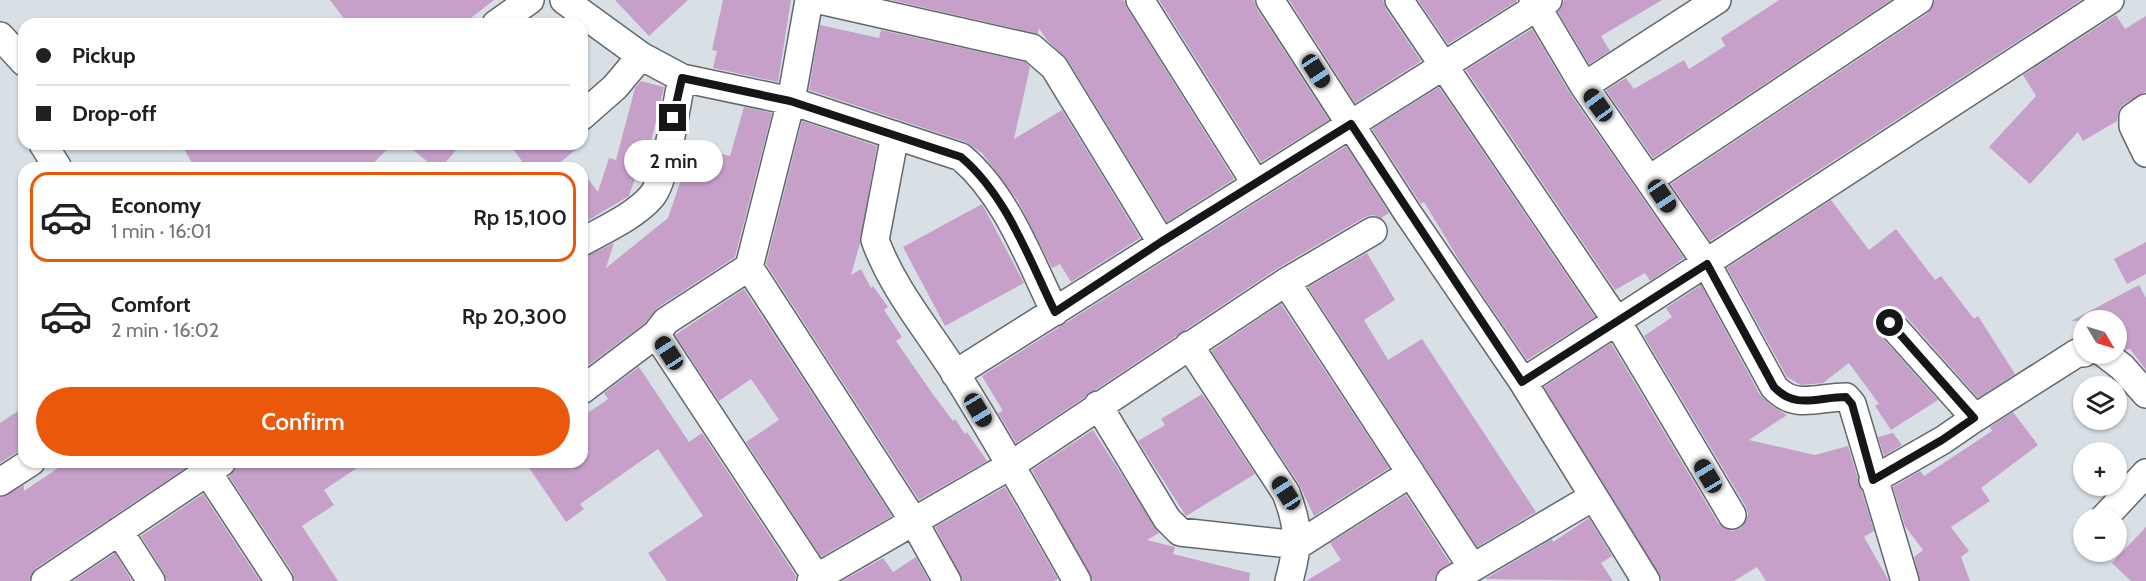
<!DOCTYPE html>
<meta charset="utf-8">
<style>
:root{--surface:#fff;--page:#f6f6f6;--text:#202124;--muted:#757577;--line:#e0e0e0;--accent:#ea580c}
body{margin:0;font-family:Cabin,sans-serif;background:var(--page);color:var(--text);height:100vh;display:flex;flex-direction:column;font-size:22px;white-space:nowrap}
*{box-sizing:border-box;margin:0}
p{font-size:20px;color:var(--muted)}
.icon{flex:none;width:33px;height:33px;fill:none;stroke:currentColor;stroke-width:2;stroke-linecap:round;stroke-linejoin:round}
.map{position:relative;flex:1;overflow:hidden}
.details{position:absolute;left:18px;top:162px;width:570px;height:306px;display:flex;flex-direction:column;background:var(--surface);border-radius:18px;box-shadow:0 2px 4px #0004}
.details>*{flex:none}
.guide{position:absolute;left:18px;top:18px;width:570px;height:132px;border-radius:18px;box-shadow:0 2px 4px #0004;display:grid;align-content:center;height:132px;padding:0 18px;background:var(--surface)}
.needle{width:39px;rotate:128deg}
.fabs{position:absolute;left:2073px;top:310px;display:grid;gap:12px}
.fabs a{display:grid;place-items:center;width:54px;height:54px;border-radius:50%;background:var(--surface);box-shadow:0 2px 4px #0004;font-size:30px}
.end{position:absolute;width:27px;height:27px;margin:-14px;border:8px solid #141618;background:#fff;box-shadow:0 0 0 3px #fff}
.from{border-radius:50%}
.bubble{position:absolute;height:42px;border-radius:21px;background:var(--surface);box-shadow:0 2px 4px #0004;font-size:20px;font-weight:600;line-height:42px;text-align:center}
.car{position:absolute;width:18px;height:36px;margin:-18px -9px;border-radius:8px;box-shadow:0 0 4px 2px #0007;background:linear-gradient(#222 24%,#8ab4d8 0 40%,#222 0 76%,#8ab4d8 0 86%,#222 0)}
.guide b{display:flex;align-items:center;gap:21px;height:57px;font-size:22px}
.guide b+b{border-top:2px solid var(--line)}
.guide i{width:15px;height:15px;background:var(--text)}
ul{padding:10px 0 0;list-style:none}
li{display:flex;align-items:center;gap:18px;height:90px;margin:0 12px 9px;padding:0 6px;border:3px solid transparent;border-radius:18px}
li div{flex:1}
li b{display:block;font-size:22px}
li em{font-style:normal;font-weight:600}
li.selected{border-color:var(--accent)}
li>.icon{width:54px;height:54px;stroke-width:1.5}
.cta{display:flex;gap:12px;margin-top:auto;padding:12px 18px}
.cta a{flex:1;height:69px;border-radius:36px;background:var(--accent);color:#fff;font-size:24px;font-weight:600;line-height:69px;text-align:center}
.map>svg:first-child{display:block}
.building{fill:#c6a0c9}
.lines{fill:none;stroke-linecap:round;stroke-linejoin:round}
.minor-casing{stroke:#61686d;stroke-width:30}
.minor{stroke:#fff;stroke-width:27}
.route{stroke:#141618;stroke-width:8}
</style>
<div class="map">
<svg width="2146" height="581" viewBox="0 0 2146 581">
<rect width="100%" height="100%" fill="#d8e0e6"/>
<path class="building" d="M330,0H494L463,24H348Z
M615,0H688L649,36Z
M723,0H791L778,82L713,68L717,51L712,50Z
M891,0H1124L1127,8L1234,179L1167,222L1067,59L1046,39L1039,28L1038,34Z
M1159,0H1254L1257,9L1329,120L1261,162Z
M1289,0H1383L1386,9L1421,61L1355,103Z
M1418,0H1517V1L1448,44Z
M1564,0H1662L1601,36L1610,51L1589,64L1558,12Z
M1779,0H1891L1653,158L1606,90L1626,78L1634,89L1684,60L1689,69L1725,46L1721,38Z
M1935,0H2081L1710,241L1671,184L1928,13Z
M2116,15L2125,29L2146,16V92L2124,104L2119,110L2117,121L2083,141L2078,132L2030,184L1989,147L2036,96L2023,75Z
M820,25L879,38L881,30L1025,62L1030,67L1014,139L1062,110L1140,238L1071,282L1060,264L1052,268L1018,201L982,153L966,142L809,90Z
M1532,29L1571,95L1684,258L1650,281L1645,273L1615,290L1466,70Z
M641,81L664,87L647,159L642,158L629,196L582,224V171L598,192L609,158L616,160L635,88Z
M1439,87L1595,317L1527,360L1462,265L1424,202L1421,204L1372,129Z
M744,107L772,113L735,257L657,308L645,323L586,367L582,361V258L614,243L606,268L668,218L686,165L716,174L722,154L730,156Z
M802,121L877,146L860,243L851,275L861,269L871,288L873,286L888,307L884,310L902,337L896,341L932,393L953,421L955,419L965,434L967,432L987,461L919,500L766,264Z
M181,144H393L368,168H195Z
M406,144H461L441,168H435Z
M509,144H583L553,168H527Z
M1346,146L1389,213L1381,218L1373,215L1365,217L1278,268L1016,443L998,413L1003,411L982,376Z
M1831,200L1869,250L1896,229L1935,280L1941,276L1974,319L1978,316L2015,374L1978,398L1902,312L1887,308L1875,318L1878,333L1938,400L1891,430L1875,406L1879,404L1849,363L1823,383L1801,385L1787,377L1727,268Z
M982,204L1024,283L945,326L903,247Z
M2146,242V274L2127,284L2114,259Z
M1367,253L1395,300L1364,320L1388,360L1422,339L1536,512L1477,547L1308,287Z
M1701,285L1760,395L1772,406L1787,415L1749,440L1815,455L1848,446L1874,531L1864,537L1889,581H1766L1757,567L1734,581H1663L1544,387L1611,343L1718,523L1732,531L1741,528L1748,515L1746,507L1644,336L1672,317L1666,308Z
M2139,285L2146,298V370L2130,349L2126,350L2116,343V321H2071Z
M744,289L892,516L821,557L746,442L779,420L751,379L719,401L675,335Z
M1281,304L1389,468L1314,516L1299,484L1211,351Z
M639,367L689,442L702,433L796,576L795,581H667L648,553L703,516L658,449L580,504L584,509L566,522L525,462H582V417L608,399L604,393Z
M1202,394L1255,474L1186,516L1138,441L1165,425L1161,419Z
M24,407V448L0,463V423Z
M2013,412L2038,445L1981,488L1990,501L1951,527L1969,551L1961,557L1970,581H1920L1914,557L1923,550L1905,526L1893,487L1920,471L1924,476L1992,431L1990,427Z
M1093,430L1159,533L1147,540L1175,547L1173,554L1250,573L1249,581H1093L1032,470Z
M1893,433L1902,445L1884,456L1878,437Z
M67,462H185L187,467L36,568L29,581H0V498L24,485V491Z
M238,462H366L324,490L334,505L302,526L338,581H295L292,572L229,476L236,469Z
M1005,487L1058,579L1054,581H963L935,527Z
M203,494L260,581H167L164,573L141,536Z
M1406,495L1450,563L1437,573L1434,581H1306L1341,560L1330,543Z
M1589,518L1612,556L1601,563L1613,581L1485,579L1552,539L1553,542Z
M2146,527V581H2131L2112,563Z
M115,553L132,581H73Z
M916,557L929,581H842L883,558L893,572Z"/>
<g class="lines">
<g class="minor-casing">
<path id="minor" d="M564,0L641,56
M809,0L791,101L749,267L913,520L947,581
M820,0L1032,48L1054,67L1161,242
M1140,0L1256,184
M1270,0L1407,212L1523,382L1646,581
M1399,0L1616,320L1732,515
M1533,0L1584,86L1707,264L1774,387C1795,410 1817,397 1846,397L1852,404L1905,581
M496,24L530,0
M0,36L24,62
M1584,86L1717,0
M2146,108L2133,117V126L2146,153
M582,116L615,87L641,56L682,78L791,101L961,157C1007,196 1029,259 1055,312
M895,135L875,240C893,290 929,331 957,376C999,443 1038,512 1077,581
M43,144L58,168
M1650,179L1919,0
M582,242C605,229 635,216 652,196C667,177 676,104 682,78
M749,267L666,321L656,334L816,577
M1286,282L1472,567
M1890,323L1975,418L2077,353H2084
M1189,345L1286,493C1300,529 1299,544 1289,581
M2105,354L2122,367L2146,394
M955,374L1548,0
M1523,382L2110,0
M582,390L656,334
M1098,405L1167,519L1180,532L1298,545L1411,473
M201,462L279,581
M1873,480L1943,440L1975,418
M0,482L31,462
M2103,519L2146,473
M119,531L151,581
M45,581L222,462
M811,581L1011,465L1286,282L1373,231
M1450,581L1593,497"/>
</g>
<use href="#minor" class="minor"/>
</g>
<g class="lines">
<path class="route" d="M673,118L682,78L790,101L961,157C1007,196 1029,259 1055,312L1161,242L1351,124L1522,382L1707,264L1774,387C1796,410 1817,397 1846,397L1852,404L1873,480L1942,440L1974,418L1890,323"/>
</g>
</svg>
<div class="fabs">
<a><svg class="needle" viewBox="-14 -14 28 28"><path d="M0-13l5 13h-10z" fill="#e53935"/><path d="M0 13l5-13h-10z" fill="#757577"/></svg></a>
<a><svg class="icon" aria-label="layers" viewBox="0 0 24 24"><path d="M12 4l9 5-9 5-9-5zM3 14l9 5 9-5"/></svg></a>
<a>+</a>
<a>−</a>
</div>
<i class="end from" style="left:1890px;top:323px"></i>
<i class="end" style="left:673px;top:118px"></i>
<div class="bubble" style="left:624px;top:140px;width:99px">2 min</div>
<i class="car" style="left:1316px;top:71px;rotate:147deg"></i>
<i class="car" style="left:1598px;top:105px;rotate:324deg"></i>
<i class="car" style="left:1662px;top:196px;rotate:146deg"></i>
<i class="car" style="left:669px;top:353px;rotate:327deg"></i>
<i class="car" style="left:978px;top:410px;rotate:149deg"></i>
<i class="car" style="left:1708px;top:476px;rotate:329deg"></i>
<i class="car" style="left:1286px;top:493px;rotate:327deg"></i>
<div class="guide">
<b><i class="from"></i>Pickup</b>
<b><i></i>Drop-off</b>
</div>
<section class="details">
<ul>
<li class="selected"><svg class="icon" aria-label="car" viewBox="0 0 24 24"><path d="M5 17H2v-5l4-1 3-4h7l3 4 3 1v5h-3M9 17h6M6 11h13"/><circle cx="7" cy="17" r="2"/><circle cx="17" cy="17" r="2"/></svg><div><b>Economy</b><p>1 min · 16:01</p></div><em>Rp 15,100</em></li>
<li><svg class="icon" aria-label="car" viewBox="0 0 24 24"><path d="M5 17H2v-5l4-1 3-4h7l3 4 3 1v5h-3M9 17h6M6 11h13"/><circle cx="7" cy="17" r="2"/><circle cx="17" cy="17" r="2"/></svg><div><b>Comfort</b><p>2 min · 16:02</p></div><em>Rp 20,300</em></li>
</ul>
<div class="cta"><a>Confirm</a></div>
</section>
</div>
